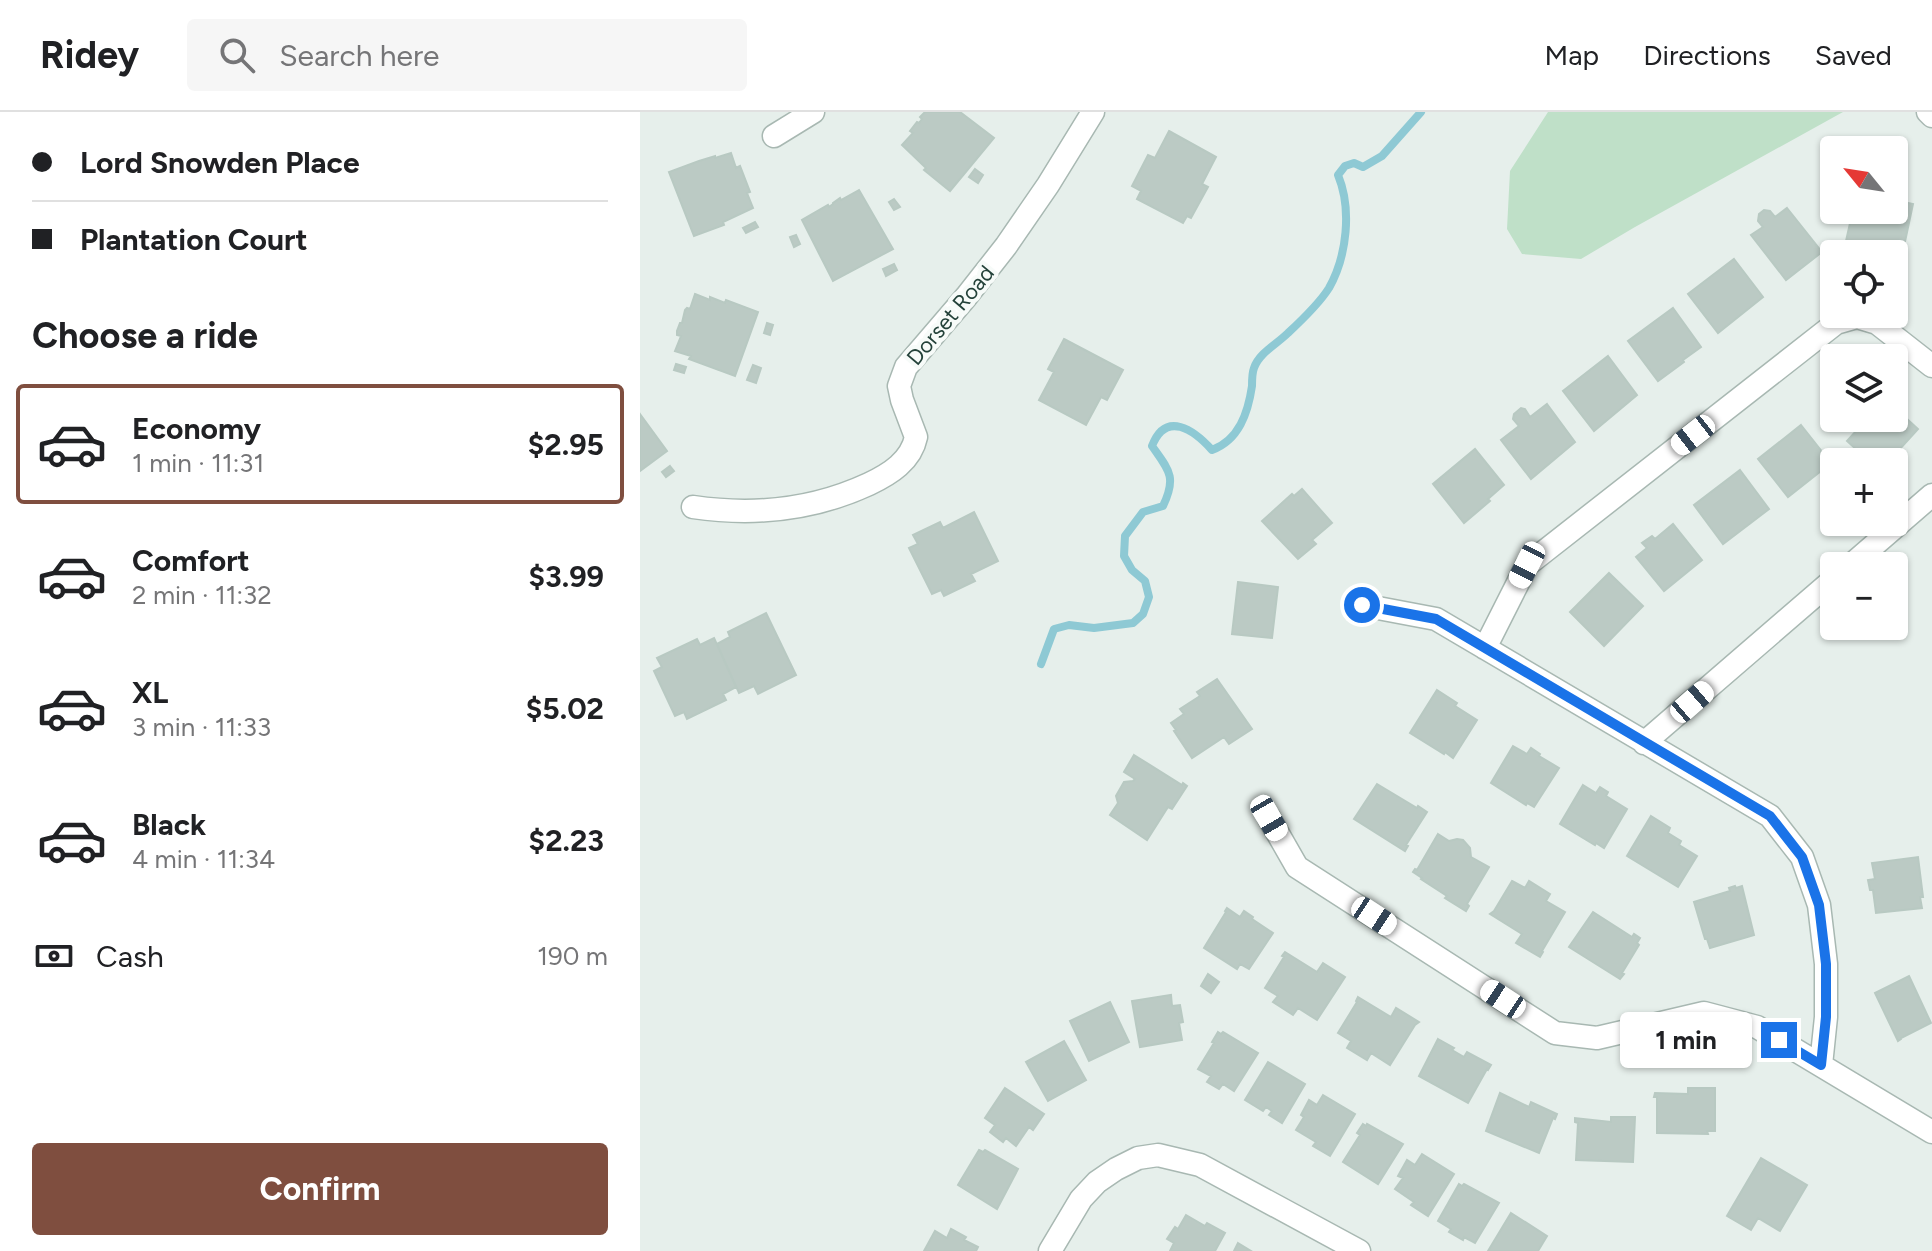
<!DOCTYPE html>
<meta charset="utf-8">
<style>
:root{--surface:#fff;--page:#f6f6f6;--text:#202124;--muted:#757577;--line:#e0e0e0;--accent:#7f4e3f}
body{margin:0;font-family:Figtree,sans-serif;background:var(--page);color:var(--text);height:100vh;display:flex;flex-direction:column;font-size:30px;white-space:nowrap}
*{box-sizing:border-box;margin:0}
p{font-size:26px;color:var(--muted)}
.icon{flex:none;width:44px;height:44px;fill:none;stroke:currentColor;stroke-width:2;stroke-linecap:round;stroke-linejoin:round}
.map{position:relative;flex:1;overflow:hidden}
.sheet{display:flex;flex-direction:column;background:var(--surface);width:640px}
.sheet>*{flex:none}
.guide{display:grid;align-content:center;height:176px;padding:0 32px;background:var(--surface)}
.needle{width:52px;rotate:300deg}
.controls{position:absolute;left:1180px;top:24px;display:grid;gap:16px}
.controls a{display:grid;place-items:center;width:88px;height:88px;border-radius:8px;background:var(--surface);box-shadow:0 2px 6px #0004;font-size:40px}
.end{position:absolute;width:36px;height:36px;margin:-18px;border:10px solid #1a73e8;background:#fff;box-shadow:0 0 0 4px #fff}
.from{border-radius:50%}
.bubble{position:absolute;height:56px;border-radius:8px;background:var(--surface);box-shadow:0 2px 6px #0004;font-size:26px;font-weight:700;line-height:56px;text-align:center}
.car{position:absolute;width:24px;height:48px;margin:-24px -12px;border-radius:10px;box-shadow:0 0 6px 2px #0007;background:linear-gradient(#fff 24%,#345 0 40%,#fff 0 76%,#345 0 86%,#fff 0)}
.guide b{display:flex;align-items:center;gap:28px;height:76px;font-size:30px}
.guide b+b{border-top:2px solid var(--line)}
.guide i{width:20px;height:20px;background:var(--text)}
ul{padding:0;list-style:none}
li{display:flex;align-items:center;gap:24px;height:120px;margin:0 16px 12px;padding:0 16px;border:4px solid transparent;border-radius:8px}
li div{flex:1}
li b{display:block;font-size:30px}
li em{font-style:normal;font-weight:700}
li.on{border-color:var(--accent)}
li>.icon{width:72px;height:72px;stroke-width:1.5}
h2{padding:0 32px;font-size:36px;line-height:96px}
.pay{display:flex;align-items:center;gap:20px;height:88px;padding:0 32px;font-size:30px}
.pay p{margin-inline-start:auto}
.primary-button{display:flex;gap:16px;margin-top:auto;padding:16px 32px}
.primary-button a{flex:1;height:92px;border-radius:8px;background:var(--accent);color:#fff;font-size:32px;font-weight:700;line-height:92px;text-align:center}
header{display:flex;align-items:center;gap:48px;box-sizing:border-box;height:112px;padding:0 40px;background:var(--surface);border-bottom:2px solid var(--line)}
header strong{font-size:38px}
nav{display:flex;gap:44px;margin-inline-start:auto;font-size:28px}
.search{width:560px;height:72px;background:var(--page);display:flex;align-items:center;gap:20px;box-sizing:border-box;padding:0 28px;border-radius:8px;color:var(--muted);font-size:30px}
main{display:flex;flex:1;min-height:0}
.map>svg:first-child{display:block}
.green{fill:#bfe0c8}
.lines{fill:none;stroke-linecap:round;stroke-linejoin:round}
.stream{stroke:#8ec9d4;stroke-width:8}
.building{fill:#bbcac4;stroke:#b8c9c2;stroke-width:2}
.street-casing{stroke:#a8b8b2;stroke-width:25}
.street{stroke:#fff;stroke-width:22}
.route{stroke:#1a73e8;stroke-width:10}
.labels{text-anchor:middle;stroke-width:8;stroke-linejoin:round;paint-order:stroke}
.street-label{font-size:22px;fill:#24423a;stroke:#f7fbf9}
</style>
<header>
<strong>Ridey</strong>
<div class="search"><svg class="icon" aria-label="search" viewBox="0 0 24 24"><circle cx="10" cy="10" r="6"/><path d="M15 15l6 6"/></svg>Search here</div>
<nav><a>Map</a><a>Directions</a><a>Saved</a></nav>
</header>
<main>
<section class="sheet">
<div class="guide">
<b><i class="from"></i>Lord Snowden Place</b>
<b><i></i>Plantation Court</b>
</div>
<h2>Choose a ride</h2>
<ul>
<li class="on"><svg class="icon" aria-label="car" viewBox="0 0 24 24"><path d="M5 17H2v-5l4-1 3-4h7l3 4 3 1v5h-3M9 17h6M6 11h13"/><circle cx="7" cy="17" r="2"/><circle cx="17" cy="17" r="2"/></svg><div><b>Economy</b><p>1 min · 11:31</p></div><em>$2.95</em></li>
<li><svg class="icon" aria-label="car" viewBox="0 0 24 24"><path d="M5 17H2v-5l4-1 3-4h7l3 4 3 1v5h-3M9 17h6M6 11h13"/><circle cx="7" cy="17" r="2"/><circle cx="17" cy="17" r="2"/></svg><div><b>Comfort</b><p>2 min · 11:32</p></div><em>$3.99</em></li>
<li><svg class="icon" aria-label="car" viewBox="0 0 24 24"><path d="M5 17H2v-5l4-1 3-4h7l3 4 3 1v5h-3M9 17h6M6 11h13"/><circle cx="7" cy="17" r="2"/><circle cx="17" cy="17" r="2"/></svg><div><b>XL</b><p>3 min · 11:33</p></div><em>$5.02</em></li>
<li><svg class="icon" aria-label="car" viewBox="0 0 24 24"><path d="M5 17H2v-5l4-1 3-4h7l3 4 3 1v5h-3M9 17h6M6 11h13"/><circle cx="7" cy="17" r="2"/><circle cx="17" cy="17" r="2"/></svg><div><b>Black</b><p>4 min · 11:34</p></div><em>$2.23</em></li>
</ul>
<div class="pay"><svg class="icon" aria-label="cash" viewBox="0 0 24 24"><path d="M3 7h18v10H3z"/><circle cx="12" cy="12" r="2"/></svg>Cash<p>190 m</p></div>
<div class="primary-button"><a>Confirm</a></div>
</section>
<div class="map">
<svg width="1292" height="1139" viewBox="0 0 1292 1139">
<rect width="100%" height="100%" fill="#e6efeb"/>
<path class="green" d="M908,0H1203L995,115L941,147L882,142L867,117L870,59Z"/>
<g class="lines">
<path class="stream" d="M401,552L414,517L429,513L454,516L493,511L503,502L509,485L505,469L492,458L484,444L485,424L503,400L523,394C537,365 529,358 512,334C526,298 554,318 572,338C599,328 608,301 612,274C612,269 612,261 614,256C619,241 637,232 648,221C662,208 679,192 689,176C707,144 712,97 698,63L705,54L714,51L723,55L742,44L781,0"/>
</g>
<path class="building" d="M285,0H320L354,26L310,79L284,58L286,56L262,33L273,21L270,19L277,10L279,11L282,7L280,5Z
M529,19L576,45L562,72L568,75L551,106L547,104L543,111L497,87L501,79L492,74L508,43L515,46Z
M91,41L96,56L100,54L110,80L107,81L113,96L83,110L84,113L54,124L29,60L59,49L75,44V46Z
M335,57L343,63L338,71L329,65Z
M219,78L253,137L193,169L162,108L188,93L189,95L193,92V91L200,86L201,88Z
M254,87L260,95L254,98L249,90Z
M1254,88L1273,92L1263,139L1239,134V136L1206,129L1213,98H1254Z
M1147,96L1182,140L1146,168L1111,123L1123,115L1118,109L1119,102L1124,98L1130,99L1135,105Z
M115,110L118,115L106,121L103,116Z
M156,123L160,132L154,135L150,125Z
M1094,147L1123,185L1078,221L1048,182Z
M254,152L257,158L246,164L243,157Z
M55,182L70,188V185L85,191L86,188L118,200L95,264L49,247L51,244L35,239L41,224L37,223V219L40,211H42L45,198L47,196L50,197Z
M1033,196L1061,235L1043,248L1044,250L1018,269L988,229Z
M127,211L133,213L130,223L124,221Z
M424,227L483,258L467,288L461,285L446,313L399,288L414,260L408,257Z
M968,244L997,283L954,319L923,279Z
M36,252L46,255L44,261L34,258Z
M113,253L121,256L116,271L107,268Z
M907,292L935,330L891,367L861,328L879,314L873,307L874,302L881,296L885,297L890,305Z
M1254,295L1278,317L1248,350H1230L1207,329L1228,306H1254Z
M0,302L27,339L0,359Z
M1161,313L1191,351L1148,385L1118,347Z
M835,337L864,373L848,387L850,389L824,411L793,372Z
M30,354L34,359L26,365L22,360Z
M1100,358L1129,397L1083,432L1054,393Z
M662,377L692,411L672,428L676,432L658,447L622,409L652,382L654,384Z
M334,400L358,449L331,462L335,469L304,484L301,478L292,482L269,436L278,432L273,423L300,410L303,416Z
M1033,412L1062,448L1024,479L996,445L1007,436L1002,431L1012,424L1015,427Z
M969,461L1003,494L964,534L930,500Z
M598,470L638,475L632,526L592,522Z
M126,501L156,563L118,582L114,574L99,581L77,532L90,525L88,520Z
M74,526L96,575L83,582L86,588L47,607L44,600L35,604L14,559L22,555L17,546L57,527L60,533Z
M577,567L612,617L589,632L584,625L552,646L534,619L536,618L531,611L544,602L540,597L560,584L557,580Z
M797,578L817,591L815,594L837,608L813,646L805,640L804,642L770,621Z
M873,634L887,642L891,636L900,642L899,644L919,656L894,695L887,691L886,693L851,671Z
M494,643L542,673L543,671L547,674L532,697L528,695L507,728L470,703L478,691L476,684L484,670L493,669L495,667L484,660Z
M737,672L777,696L778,694L787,700L766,733L768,734L765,739L714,707Z
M943,673L956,681L960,675L968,680L966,684L987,697L964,736L956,731L955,733L920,712Z
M1011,704L1030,716L1028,721L1041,729L1039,733L1057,744L1038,775L987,744Z
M798,722L809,729L817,727L823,728L830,736L831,745L849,755L827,792L829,794L826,799L805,786L807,784L781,767L782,766L773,760L775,757L777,758Z
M1278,745L1283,785H1280L1282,796L1236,801L1233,778H1230L1228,768L1235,767L1232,751Z
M872,769L885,776L889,769L910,782L906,789L925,800L902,839L903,840L900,845L876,831L882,822L850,802L854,799Z
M1095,774L1096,776L1102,774L1114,823L1070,836L1067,827H1065L1054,790L1090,779L1089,776Z
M587,796L600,805L604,799L613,805L612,807L633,821L609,857L600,852L597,857L564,836L586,800L585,799Z
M953,800L992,825L994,822L1000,826L997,831L999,833L982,861L984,862L980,867L929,835Z
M645,840L677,860L683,851L705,865L677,908L658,896L653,903L633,890L638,884L625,876L644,845L642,844Z
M568,862L579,870L571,881L561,874Z
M1269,864L1291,911L1261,926V927L1258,929L1235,881Z
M531,883L532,894L540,893L543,910L539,911L542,928L500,935L492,889Z
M718,885L751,905L756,896L779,910L775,913L750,953L731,941L727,948L707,936L711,929L698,921L717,890L716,889Z
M470,890L489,930L449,949L430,909Z
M578,920L581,922L583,920L618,941L594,979L583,972L579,977L567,970L571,964L558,957L574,931L572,930Z
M798,927L814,936L812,938L824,945L827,940L851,953L848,958L847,957L828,991L779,964Z
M424,929L446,968L408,989L386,950Z
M628,950L665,972L642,1011L629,1003L632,999L626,995L623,999L605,988Z
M365,976L404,1002L393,1018L389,1015L376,1034L366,1026L363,1030L350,1020L355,1013L345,1006Z
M1048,976H1075V1019H1067L1068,1022L1017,1021V985H1014L1015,981L1048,982Z
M860,981L889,995L891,990L917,1002L915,1007L913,1006L899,1041L846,1019Z
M683,983L715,1002L690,1044L673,1034L676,1030L656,1018L664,1005L661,1003L669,988L677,993Z
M971,1005H995L993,1050L936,1048L938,1011L935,1010V1006L971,1010Z
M723,1012L726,1014L727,1012L763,1032L738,1072L703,1050L720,1023L717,1021Z
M339,1038L343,1040L345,1038L378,1057L357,1097L318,1073Z
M782,1042L814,1062L788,1104L771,1093L774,1090L755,1077L763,1066L758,1064L767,1048L775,1053Z
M1121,1046L1167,1073L1140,1119L1118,1106L1111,1118L1087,1104Z
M819,1072L822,1074L824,1072L859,1091L835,1131L824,1125L823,1128L809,1120L811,1117L798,1109Z
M871,1101L907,1124L898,1139H848Z
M546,1103L565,1114L567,1111L585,1121L575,1139H530L534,1131L527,1127L535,1115L538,1117Z
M311,1117L326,1125L324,1128L338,1135L336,1139H284L295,1119L307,1126Z
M598,1131L611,1139H594Z"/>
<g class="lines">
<g class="street-casing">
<path id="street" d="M1288,0L1292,4
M134,24L173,0
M53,395C114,404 173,398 229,372C250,362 271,349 276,325L262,288L259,274L266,255L326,185L366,134L408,73L453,0
M1210,454L1292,383
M722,493L796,507L1130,704L1162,745L1179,793L1186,852V905L1181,953
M845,536L887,453L1196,211L1217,205L1237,211L1292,254
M1004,631L1194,467
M629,706L657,755L915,921L957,926L1064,901L1117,915L1292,1020
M410,1139L441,1087L457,1070L476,1057L498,1046L518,1043L560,1053L719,1139"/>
</g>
<use href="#street" class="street"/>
</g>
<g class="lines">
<path class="route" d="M722,493L796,507L1130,704L1162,745L1179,793L1186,852V905L1181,953L1139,928"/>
</g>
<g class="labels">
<g class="street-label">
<text transform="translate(310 203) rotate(-50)" y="8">Dorset Road</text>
</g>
</g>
</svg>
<div class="controls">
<a><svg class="needle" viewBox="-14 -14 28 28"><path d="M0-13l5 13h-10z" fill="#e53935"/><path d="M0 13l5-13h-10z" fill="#757577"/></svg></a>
<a><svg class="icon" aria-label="locate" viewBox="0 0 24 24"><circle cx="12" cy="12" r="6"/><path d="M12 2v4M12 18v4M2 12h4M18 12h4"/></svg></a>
<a><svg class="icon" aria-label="layers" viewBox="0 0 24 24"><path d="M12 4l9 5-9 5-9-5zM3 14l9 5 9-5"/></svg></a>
<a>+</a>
<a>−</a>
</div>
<i class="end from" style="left:722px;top:493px"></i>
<i class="end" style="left:1139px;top:928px"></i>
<div class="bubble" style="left:980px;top:900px;width:132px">1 min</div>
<i class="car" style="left:1053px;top:323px;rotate:232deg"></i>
<i class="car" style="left:887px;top:453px;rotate:207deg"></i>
<i class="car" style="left:1052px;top:590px;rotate:49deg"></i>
<i class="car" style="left:629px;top:706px;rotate:150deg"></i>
<i class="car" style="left:734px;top:804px;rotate:123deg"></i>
<i class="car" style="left:863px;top:887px;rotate:303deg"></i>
</div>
</main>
